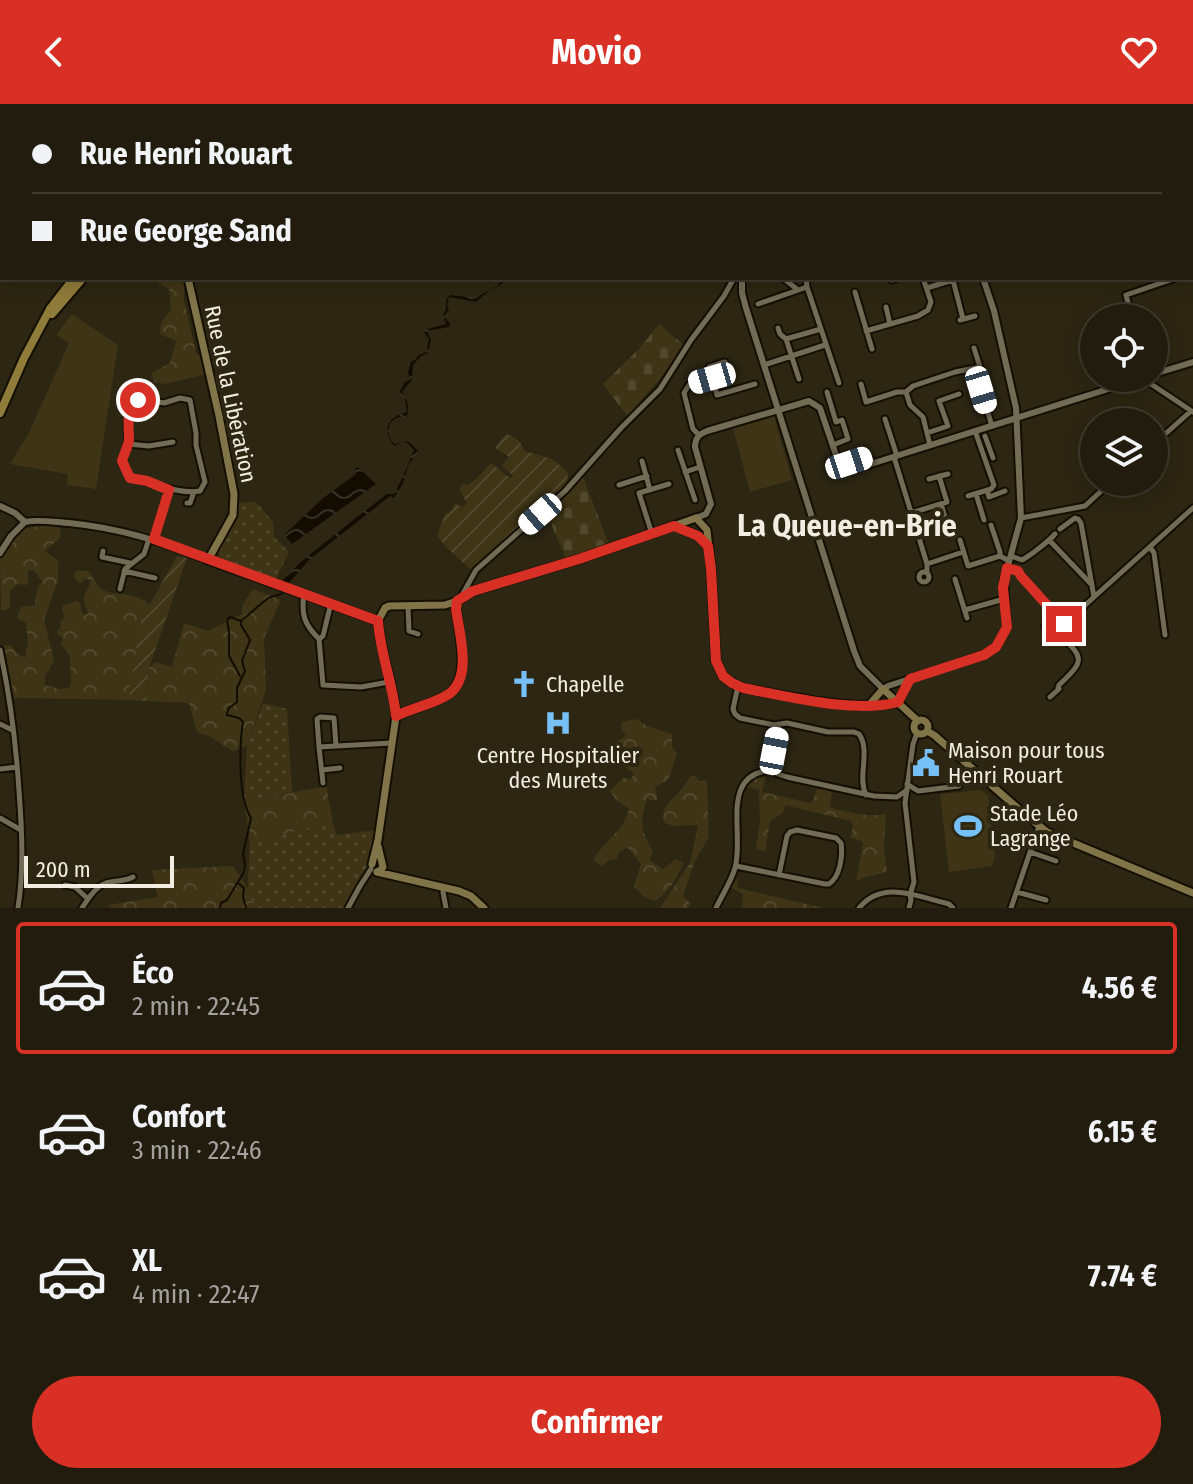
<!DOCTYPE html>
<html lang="fr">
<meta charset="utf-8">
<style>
:root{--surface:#211c0e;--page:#292517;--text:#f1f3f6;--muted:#a2a19e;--line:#3e3a2e;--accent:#d93025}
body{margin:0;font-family:"Fira Sans Condensed",sans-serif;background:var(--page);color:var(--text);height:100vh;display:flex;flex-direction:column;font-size:30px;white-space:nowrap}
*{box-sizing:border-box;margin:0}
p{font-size:26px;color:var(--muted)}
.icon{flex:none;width:44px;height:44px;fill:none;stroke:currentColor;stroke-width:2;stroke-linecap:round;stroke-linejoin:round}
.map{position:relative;height:804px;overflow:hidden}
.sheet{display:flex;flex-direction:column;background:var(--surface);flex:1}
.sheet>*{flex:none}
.hud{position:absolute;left:0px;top:0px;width:1194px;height:176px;box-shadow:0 4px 20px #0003,0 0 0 2px var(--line);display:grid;align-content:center;height:176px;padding:0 32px;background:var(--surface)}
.buttons{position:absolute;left:1080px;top:200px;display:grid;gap:16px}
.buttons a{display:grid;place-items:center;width:88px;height:88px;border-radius:50%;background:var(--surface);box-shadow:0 4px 20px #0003,0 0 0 2px var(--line);font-size:40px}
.scale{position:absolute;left:24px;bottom:20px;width:150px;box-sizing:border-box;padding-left:8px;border:4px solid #f1ede1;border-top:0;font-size:22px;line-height:28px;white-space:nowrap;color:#f1ede1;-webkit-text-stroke:6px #2c2613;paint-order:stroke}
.end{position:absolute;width:36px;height:36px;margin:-18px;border:10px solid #d93025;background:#fff;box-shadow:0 0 0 4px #fff}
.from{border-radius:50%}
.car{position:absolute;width:24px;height:48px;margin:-24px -12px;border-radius:10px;box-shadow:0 0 6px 2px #0007;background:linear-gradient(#fff 24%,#345 0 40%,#fff 0 76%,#345 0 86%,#fff 0)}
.hud b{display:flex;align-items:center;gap:28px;height:76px;font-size:30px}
.hud b+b{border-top:2px solid var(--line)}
.hud i{width:20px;height:20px;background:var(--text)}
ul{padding:14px 0 0;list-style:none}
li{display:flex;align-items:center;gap:24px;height:132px;margin:0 16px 12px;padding:0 16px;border:4px solid transparent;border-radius:8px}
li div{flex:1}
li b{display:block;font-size:30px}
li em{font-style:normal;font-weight:700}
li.selected{border-color:var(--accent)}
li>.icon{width:72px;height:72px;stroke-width:1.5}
.button{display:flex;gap:16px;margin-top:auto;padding:16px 32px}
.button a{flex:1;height:92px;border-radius:48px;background:var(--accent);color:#fff;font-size:32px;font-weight:700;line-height:92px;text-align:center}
header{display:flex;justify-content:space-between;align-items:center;height:104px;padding:0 32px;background:var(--accent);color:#fff;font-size:36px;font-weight:700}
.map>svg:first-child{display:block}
.grass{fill:url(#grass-dots)}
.forest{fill:url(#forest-crowns)}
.cemetery{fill:url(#cemetery-stones)}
.park{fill:#3f3516}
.garden{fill:url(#garden-furrows)}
.water{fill:url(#water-waves)}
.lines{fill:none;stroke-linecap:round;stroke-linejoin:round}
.stream{stroke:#120d00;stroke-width:2}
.minor-casing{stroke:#140f01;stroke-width:9}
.tertiary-casing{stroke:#140f01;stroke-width:10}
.secondary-casing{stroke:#140f01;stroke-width:11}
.primary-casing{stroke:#140f01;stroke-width:12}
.minor{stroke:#726b56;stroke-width:5}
.tertiary{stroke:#726b56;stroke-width:6}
.secondary{stroke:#817448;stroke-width:7}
.primary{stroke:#907c3a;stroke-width:8}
.route{stroke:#d93025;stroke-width:10}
.labels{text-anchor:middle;stroke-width:8;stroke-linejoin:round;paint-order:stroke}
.street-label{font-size:22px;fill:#f1ede1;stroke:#2c2613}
.poi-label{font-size:22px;fill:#f1ede1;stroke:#2c2613;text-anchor:start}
.district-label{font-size:30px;font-weight:bold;fill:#f1ede1;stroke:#2c2613}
</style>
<header><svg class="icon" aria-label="back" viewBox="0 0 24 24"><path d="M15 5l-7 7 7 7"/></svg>Movio<svg class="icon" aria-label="heart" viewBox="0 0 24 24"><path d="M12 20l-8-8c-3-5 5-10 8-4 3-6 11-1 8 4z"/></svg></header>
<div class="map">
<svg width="1193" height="804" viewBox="0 0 1193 804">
<defs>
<pattern id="grass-dots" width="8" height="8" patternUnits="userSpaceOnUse" patternTransform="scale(2)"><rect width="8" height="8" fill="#3f3516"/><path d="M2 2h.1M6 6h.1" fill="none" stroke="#52492c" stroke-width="1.8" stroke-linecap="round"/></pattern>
<pattern id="forest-crowns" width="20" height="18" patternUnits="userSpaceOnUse" patternTransform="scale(2)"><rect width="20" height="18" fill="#3f3516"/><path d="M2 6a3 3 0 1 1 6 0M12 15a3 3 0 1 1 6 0" fill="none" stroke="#52492c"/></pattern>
<pattern id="cemetery-stones" width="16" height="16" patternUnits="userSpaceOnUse" patternTransform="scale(2)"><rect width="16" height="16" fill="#3f3516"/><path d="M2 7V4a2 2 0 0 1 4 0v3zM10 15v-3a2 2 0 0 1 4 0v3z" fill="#52492c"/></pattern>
<pattern id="garden-furrows" width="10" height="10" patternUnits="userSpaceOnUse" patternTransform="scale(2)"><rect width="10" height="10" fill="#3f3516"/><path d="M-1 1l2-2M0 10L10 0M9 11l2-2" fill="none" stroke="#52492c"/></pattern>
<pattern id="water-waves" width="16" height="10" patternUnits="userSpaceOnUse" patternTransform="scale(2)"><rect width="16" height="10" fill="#120d00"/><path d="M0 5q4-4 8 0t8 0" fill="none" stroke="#353125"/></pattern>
</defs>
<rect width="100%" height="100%" fill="#2c2613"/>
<path class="grass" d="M256,398L273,418L274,433L289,448L276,475L221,455L218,448L237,410V399Z
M263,599L287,605L292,688L244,698L247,642Z
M333,718L336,731L376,726L372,753L345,804H252L247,796L250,738Z"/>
<path class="forest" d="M158,174H184V196L196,249L202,255L206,270L166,280L154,278L152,269L170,259L176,237L160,230L161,220L171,205L169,185L158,179Z
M43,422L59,423L61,426L60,434L45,447L58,457V476L44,516L54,556L45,573V581L59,585L69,584L71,580L70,553L61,540L63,534L58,531L57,527L60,525L61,516L65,514L62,505L63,501L77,497L80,499L82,509L85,511L88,509C87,504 84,499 84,495C83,491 90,482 91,477L86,474L81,479L76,476L74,469L76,467H89C93,473 95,480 100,484C114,494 132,485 150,501L141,516L133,596L14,594L4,541H11L15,548L25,554L28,537L26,519L17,514L21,503L35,501L37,486L42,477L33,466L28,467V481L20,480C5,485 12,491 10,503L4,507L1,505L0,453L12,436L21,426L26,424Z
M253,485L281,496L264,534L266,586L247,642L233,647L209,632L197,628L189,599L146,597L149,564L156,558L172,563L184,519L208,527L242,510V502Z
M637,615L647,622L672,630V642L677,650L668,676L655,683L658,697L647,695C640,719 640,725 653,747L649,756L663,765L676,755L684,759C676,774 670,787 655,797L643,792L634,782L641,760L627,743L618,749L617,755L609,756L602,762L593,756C604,738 625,725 629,705L616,696L610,687L623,674L631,675L634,669C618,658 614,659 616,638L626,632L621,625L622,618Z
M695,671L699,677H707L709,733L694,759L683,792L691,800L688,804H660L690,759L698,721L674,722L664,719C661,702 669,700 678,689C683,684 687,677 691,672Z
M757,672L760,674L766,672L762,688L811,699L813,697L817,684L832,688L830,702L831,704C849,708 868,714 886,710L884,742L887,768L863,774L856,777L863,740L862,737L850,734L853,722L851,717L785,701L783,709L770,717L765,747L756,745L760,719L759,686L746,683L752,679Z
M326,682L333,718L250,738L244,698Z
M233,762L249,786L254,804H111L108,801L158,793L152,766Z
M738,774L737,784L824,804H742L743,790L730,783Z"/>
<path class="cemetery" d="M659,220L685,242L660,275L635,303L634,308L629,314L603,280L639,245Z
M583,373L609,441L566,455L547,410Z"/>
<path class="park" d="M72,210L118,241L96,385L67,381L68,370L10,360L29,329L69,239L56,231Z
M774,312L792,376L750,388L733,324Z
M981,686L988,692L995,752L992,762L949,768L940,690Z"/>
<path class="garden" d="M506,330C515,332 521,338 525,347L552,355L568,368L567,378L569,380L486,453L470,465L446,443L437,432L445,410L452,406L455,399L462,403L467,399L459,385L463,380L468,381C477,376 483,367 491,359L510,374L513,372L502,361L509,353L495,344Z
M177,452L187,454L149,564L146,597L133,596V592L129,590L141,516Z"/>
<path class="water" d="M504,174H507L500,181L489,187L476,198L449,193L447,201L449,206L444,212L450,220L449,223L427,227L431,236L428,249L421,252L413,261L412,276L402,288C407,297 411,303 406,313C389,311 383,328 394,340C411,337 405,334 418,347L408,362L403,379L394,394L390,392L309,456L288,480L282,477L303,456L357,413L387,390H394C402,376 408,361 414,346L405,337L394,342C381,325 388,313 407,308L405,295L398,290L405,278L410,276L408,268L411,258L415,256L419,251L426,248L429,235L425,230L424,226L446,220L443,211L446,206C446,200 445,195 450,191L475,194L497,182Z
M358,363L376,380L292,440L284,431L322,395L356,370L354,366Z"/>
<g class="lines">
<path class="stream" d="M240,572L229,552V528L227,516L230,513L241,517
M238,779L244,784L243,793L246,804
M220,804L221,799L227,796L244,768L245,760L243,750L251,714C238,693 239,643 243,618L239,614L227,611V609L229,604L237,598V584L245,567L242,557L250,536L241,521V517L268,494L281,490L284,487"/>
<g class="minor-casing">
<path id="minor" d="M1083,0L1084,2
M1106,2L1107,0
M1153,2L1155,0
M1189,2L1190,0
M0,20L2,19
M1192,125L1193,124
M0,134H2
M1192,156L1193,158
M783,174L798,186
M806,174L807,183L839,279
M892,176L897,174
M953,176L963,215
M927,184L956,175
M855,188L872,245
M758,200L807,183
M886,203L890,220
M1132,214L1126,191L1176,174
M960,216L975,212
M778,224L780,230L786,235
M866,227L918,212L928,206L931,198L923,174
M725,258L709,263L717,291L755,280
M764,261L825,241
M1146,274L1151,280L1193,308
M799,275L786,235L821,225
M861,280L866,298L897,288H906L913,282L955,268L980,263L974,244
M981,286L992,322
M827,288L836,318L842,316L848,335L833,341
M906,288L910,301L923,313L930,341
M180,294L190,296L196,329V341L205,378L200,387C179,391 152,378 130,374L122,359L128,340L127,320L133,299L139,295L164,299Z
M885,315L897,352
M927,329L948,322L939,297L959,290
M699,331L693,325L684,289L689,281L712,274
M985,332L993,354
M128,340L149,342L173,338
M1154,340L1191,307
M678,346L695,396
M894,353L927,460V468
M642,357L650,386
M849,359L868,352L873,359
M685,368L700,363
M929,375L948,370
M619,381L647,372
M987,386L989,393L1005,387
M976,390L984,416
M968,392L991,385L994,381L975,327
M187,399H190L194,388
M941,400L949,426
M911,409L947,398L939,372
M936,410L941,429
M1021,414L1085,402L1111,378
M991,421L1000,448V452
M1060,425L1075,414L1078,415L1081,419L1094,493L1055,529H1052L1045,522L1046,520L1055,511L1064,520
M652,430L639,389L669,380
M154,435L169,386
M960,436L968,462L1000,452L1009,457
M1049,436L1090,479
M1150,443L1154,449L1165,531
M103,447L102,453L130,459
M1011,452L1022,456C1031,451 1049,437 1055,430
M927,460L963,448
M1007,464L1018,467L1055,511
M124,467L155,474
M919 473a5 5 0 1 1 10 0a5 5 0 1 1-10 0Z
M955,475L967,514
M120,485L125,465L144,450L149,435
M304,489C301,511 304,520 319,535L323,581L361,583L389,578
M461,493L476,466L565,387L621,324L660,285L691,236L724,192L734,174
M1094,493L1193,404
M408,502L409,527L418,530
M965,506L1004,495
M319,535L323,532L331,499
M0,546C10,592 16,640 19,687C22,726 24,765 18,804
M738,582L733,605L735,610L740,614L774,621L787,619L828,628H854L859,630C871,647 857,672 866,691
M1050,593L1059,585L1058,584L1059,581C1088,554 1082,554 1057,527
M0,620L12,626
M336,642L319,643L317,615L320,613L334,614L336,642L392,639
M319,643L323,679
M0,665L17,663
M768,665L772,658L779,621
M322,666L340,664
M907,680L918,687L959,682
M0,714L21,726
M1030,748L1056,757
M736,762L825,780H829C840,773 843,752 841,739L836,734L797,726L790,728L787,732L779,771
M65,781L75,783L88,795
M443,788L446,804
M1017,788L1046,796
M82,804C88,795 95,783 106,779C116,776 124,778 133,773
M348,804L360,782L371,765
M716,804C722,791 731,778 735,764C745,730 718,669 773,666L778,670L787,673L874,692L897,693L907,686
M859,804C883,775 918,793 949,800L953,804
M909,804L911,796L910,791L914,778L905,699L913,640L917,629
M1011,804L1039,722"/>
</g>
<g class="tertiary-casing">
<path id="tertiary" d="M946,0V2
M983,0L986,2
M894,2L896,0
M1192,57H1193
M742,174V189L746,204L854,547L860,562L883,585L888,582L984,551L996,543L1007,523L1004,476L1021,414L1016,304L994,207L983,174
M1154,270L1193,258
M0,402L15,409L25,418C39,415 54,418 69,419C119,424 161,437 208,456
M696,414L706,410L711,400L695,343C695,334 699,330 707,327L809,297L820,304L838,357L847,364L855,365L1143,274
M0,449L11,432L25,418
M898,598L909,576"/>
</g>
<g class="secondary-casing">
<path id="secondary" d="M188,174L219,312L234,390L233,411L208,456L378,517
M696,414L707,426L711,465L716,557L723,572L732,579L743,584C784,591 859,609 898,598
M676,422L698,432L708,442
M378,517L385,504L389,502L445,501L457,497L473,487L579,455L696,414
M869,601L883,585L918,617
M396,612C412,604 434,600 449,590C471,573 459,529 456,505L453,499
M914 623a7 7 0 1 1 14 0a7 7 0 1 1-14 0Z
M927,627L934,631L1021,707L1047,728L1193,789
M372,760L378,736L396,612C394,580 380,549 378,517
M377,768L459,787L471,792L484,804
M377,768L381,766L383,763L378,742"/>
</g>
<g class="primary-casing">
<path id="primary" d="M212,2L214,0
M235,2L237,0
M52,210L83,174
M0,309L24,254L50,205L74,174"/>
</g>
<use href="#minor" class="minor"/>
<use href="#tertiary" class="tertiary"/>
<use href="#secondary" class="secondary"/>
<use href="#primary" class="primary"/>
</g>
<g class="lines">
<path class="route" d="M138,296C125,306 129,321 129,336C128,343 124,350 122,357L130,374L147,377L169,386L154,435L378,517C380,549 393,580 396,612C412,604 434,600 449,590C473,572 459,529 456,505L457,497L473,487L579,455L674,422L698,432L708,442L711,465L716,557L723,572L732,579L743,584C786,592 856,610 898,598L910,575L984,551L996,543L1007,523L1003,484L1007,464L1018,467L1021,472L1064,520"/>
</g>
<defs>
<g id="church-bare" transform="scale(2.16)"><path d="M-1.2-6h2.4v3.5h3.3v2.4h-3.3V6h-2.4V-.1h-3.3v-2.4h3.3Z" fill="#76c0f7" stroke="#2c2613" stroke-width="2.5" paint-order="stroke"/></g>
<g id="hospital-bare" transform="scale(2.16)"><path d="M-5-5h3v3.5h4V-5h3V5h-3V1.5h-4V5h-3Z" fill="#76c0f7" stroke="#2c2613" stroke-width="2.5" paint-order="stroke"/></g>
<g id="civic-bare" transform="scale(2.16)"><path d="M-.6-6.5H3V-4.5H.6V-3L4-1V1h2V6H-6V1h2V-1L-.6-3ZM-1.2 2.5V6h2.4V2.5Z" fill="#76c0f7" stroke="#2c2613" stroke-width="2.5" paint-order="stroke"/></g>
<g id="stadium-bare" transform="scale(2.16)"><path d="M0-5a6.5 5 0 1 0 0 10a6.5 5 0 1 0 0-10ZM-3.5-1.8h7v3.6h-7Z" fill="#76c0f7" stroke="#2c2613" stroke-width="2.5" paint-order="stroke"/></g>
</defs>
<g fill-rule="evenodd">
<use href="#church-bare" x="524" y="580"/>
<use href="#hospital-bare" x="558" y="619"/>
<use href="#civic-bare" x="926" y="659"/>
<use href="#stadium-bare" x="968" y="722"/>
</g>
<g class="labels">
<g class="street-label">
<text transform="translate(231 290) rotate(78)" y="8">Rue de la Libération</text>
</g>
<g class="poi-label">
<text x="546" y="588">Chapelle</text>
<text x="948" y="654">Maison pour tous<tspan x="948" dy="25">Henri Rouart</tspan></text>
<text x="558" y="659" text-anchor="middle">Centre Hospitalier<tspan x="558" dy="25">des Murets</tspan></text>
<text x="990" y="717">Stade Léo<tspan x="990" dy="25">Lagrange</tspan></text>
</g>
<g class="district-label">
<text x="847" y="432">La Queue-en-Brie</text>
</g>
</g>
</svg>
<div class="buttons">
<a><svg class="icon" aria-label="locate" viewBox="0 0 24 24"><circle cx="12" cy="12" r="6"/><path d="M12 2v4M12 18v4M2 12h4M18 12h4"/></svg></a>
<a><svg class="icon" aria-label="layers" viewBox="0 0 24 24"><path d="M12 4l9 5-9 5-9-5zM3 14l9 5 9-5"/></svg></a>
</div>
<div class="scale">200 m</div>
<i class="end from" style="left:138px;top:296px"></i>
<i class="end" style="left:1064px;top:520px"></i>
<i class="car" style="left:712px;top:274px;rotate:254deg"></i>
<i class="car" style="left:981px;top:286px;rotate:163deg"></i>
<i class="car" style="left:849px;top:359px;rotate:72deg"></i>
<i class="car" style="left:540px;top:410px;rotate:229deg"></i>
<i class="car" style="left:774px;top:647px;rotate:11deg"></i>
<div class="hud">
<b><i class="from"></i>Rue Henri Rouart</b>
<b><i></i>Rue George Sand</b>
</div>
</div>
<section class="sheet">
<ul>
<li class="selected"><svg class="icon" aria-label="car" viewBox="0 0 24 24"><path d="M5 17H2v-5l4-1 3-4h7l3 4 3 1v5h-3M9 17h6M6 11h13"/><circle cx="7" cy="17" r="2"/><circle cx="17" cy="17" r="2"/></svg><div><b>Éco</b><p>2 min · 22:45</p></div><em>4.56 €</em></li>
<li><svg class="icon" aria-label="car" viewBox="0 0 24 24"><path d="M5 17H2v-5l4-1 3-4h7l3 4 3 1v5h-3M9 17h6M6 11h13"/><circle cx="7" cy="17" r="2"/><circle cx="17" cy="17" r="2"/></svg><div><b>Confort</b><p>3 min · 22:46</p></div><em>6.15 €</em></li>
<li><svg class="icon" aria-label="car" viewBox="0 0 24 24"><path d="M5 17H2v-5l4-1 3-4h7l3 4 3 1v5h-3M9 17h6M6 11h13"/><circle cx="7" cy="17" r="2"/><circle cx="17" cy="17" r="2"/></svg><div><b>XL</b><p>4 min · 22:47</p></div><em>7.74 €</em></li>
</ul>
<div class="button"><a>Confirmer</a></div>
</section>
